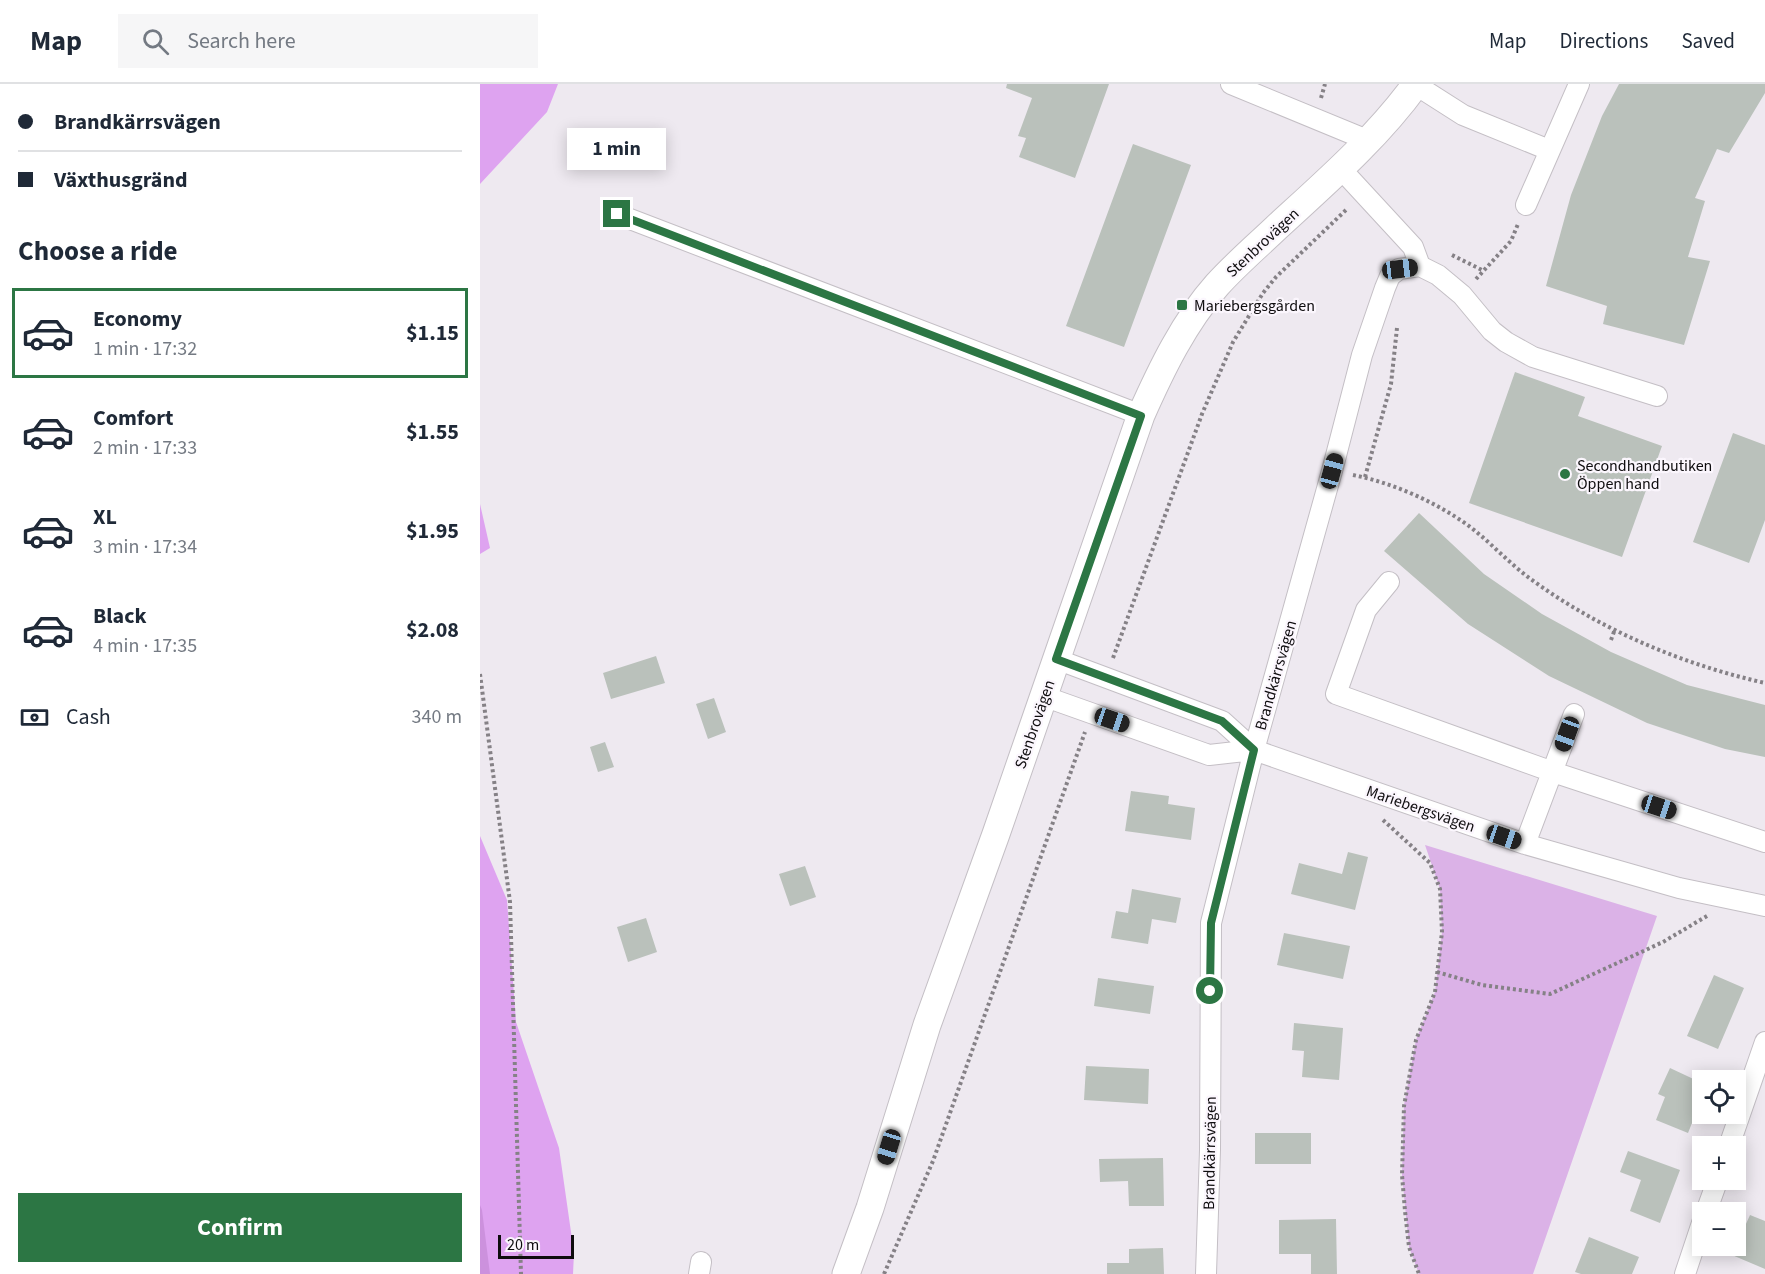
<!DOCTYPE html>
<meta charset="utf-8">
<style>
:root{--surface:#fff;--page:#f6f6f7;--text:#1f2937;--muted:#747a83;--line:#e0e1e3;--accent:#2c7644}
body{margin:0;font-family:"Source Sans 3",sans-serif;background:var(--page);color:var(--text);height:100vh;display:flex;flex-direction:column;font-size:22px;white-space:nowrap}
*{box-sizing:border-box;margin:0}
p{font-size:20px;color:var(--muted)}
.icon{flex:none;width:33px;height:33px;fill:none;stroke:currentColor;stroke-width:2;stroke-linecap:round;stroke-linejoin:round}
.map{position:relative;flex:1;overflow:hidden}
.panel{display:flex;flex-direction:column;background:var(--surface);width:480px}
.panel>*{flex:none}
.guide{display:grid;align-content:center;height:132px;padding:0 18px;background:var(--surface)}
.fabs{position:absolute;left:1212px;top:986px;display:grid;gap:12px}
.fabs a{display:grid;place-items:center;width:54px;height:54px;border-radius:0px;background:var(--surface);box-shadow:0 3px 15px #0003;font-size:30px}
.scale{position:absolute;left:18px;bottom:15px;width:76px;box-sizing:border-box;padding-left:6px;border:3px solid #0e0c0e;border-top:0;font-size:16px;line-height:21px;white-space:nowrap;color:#0e0c0e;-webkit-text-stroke:4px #fbf6fd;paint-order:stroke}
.end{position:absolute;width:27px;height:27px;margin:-14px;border:8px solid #2c7644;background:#fff;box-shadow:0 0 0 3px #fff}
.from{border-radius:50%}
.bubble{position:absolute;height:42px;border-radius:0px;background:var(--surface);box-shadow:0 3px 15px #0003;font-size:20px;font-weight:700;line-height:42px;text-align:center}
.car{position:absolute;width:18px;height:36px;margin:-18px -9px;border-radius:8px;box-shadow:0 0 4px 2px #0007;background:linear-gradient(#222 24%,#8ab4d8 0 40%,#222 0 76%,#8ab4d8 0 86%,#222 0)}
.guide b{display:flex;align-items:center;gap:21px;height:57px;font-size:22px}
.guide b+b{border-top:2px solid var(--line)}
.guide i{width:15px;height:15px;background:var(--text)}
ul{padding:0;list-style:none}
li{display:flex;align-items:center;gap:18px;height:90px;margin:0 12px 9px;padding:0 6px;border:3px solid transparent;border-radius:0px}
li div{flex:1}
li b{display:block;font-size:22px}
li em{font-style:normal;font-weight:700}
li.selected{border-color:var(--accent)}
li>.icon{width:54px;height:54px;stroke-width:1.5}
h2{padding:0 18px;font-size:27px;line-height:72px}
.pay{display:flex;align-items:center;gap:15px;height:66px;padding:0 18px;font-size:22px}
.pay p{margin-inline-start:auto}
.primary-button{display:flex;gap:12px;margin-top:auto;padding:12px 18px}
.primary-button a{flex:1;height:69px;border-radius:0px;background:var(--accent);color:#fff;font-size:24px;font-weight:700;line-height:69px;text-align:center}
header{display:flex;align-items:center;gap:36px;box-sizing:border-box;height:84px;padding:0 30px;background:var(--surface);border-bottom:2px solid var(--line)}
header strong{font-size:28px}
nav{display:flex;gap:33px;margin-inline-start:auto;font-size:21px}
.search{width:420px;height:54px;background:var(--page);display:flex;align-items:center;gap:15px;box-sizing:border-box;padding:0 21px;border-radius:0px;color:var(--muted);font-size:22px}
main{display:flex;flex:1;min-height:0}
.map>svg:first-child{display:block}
.green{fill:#dbb2e7}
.forest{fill:#dea3f0}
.water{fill:#cc91dd}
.building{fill:#bac1bb}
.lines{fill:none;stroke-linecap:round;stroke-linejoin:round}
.street-casing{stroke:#c4bfc5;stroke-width:22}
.secondary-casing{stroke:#c4bfc5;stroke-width:29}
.path{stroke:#858186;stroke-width:4;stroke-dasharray:3 3;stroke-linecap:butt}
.street{stroke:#fff;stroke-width:20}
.secondary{stroke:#fff;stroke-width:27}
.route{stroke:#2c7644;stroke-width:8}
.poi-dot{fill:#2c7644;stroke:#fbf6fd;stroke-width:2}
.labels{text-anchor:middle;stroke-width:4.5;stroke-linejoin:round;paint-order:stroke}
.street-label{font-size:16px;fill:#0e0c0e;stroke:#fbf6fd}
.poi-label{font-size:16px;fill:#0e0c0e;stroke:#fbf6fd;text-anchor:start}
</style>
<header>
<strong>Map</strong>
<div class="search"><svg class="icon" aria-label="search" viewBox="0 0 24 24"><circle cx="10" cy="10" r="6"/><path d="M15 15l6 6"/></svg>Search here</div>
<nav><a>Map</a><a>Directions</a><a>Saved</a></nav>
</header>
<main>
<section class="panel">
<div class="guide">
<b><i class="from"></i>Brandkärrsvägen</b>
<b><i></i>Växthusgränd</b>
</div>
<h2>Choose a ride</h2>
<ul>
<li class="selected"><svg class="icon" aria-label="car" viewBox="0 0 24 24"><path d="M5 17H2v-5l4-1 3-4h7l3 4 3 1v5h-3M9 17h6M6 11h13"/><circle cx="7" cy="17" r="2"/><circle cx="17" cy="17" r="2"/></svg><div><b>Economy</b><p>1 min · 17:32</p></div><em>$1.15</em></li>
<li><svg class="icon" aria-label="car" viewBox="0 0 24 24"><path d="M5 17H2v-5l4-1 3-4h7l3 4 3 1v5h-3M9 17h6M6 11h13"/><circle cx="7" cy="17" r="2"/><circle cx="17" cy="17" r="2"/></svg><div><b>Comfort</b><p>2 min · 17:33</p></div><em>$1.55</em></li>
<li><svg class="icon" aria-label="car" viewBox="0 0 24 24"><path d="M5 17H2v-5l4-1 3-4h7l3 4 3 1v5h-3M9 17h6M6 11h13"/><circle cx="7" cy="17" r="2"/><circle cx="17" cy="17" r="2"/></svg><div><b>XL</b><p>3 min · 17:34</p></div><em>$1.95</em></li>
<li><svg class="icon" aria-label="car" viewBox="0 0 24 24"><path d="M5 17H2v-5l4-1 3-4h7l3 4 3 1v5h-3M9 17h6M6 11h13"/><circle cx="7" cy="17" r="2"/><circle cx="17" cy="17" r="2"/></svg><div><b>Black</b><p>4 min · 17:35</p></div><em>$2.08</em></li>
</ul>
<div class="pay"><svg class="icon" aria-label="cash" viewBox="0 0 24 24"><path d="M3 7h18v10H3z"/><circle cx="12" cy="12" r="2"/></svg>Cash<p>340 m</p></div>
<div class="primary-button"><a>Confirm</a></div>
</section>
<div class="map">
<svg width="1285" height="1190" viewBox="0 0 1285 1190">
<rect width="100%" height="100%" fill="#eee9f0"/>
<path class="green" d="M945,761L1177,832L1053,1190H939L929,1163L922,1091L924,1021L936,956L955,908L962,848L960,805Z"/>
<path class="forest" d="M0,0H78L67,28L0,100Z
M0,420L10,464L0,470Z
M0,752L27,816L36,938L79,1064L94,1169L93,1190H0Z"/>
<path class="water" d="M0,1121L2,1126L10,1190H0Z"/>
<path class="building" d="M527,0H629L595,94L539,73L546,54L538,52L552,14L526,4Z
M1139,0H1285V9L1249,69L1237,65L1215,114L1225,117L1208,173L1230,177L1204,261L1123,240L1127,222L1066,202L1091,111L1122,32Z
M653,60L711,81L644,263L586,242Z
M1035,288L1105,313L1098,332L1182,362L1142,473L989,419Z
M1253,349L1285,361V436L1269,479L1213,458Z
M939,429L1004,490L1062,530L1131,568L1207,601L1285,621V673L1245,665L1167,639L1069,592L988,540L904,467Z
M176,572L185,599L131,615L123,589Z
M234,614L246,648L228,655L216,620Z
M125,658L134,683L118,688L110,663Z
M651,707L689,712L688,720L715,724L711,756L645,747Z
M868,768L888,773L875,826L811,810L819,779L862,790Z
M325,782L336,813L310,822L299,790Z
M652,805L701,814L696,839L672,835L668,860L631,854L636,827L648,829Z
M166,834L177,868L148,878L137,843Z
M804,849L870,862L863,895L797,881Z
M1234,891L1264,904L1238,965L1207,952Z
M618,894L674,902L670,930L614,922Z
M814,939L863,944L859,996L822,993L824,967L812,966Z
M606,982L669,985L668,1020L604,1016Z
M1190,984L1222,999V1014L1208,1049L1176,1036L1185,1013L1178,1010Z
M775,1049H831V1080H775Z
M1148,1067L1200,1086L1180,1139L1150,1127L1161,1096L1140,1088Z
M683,1074L684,1122H649L648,1097L620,1098L619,1075Z
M1270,1131L1285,1137V1185L1252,1171Z
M856,1135L857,1190H831V1170H799V1136Z
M1109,1153L1159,1173L1152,1190H1101L1095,1188Z
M683,1164L684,1190H627V1179H649V1165Z"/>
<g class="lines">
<g class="street-casing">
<path id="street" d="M751,0L887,56
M936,1L983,31L1069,66
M861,85L933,163L940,182
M1046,121L1099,0
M137,130L661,331
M909,498L886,526L856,610L1073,688L1285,758
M576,575L742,637L774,666L1045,760L1199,804L1285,822
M563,612L729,671L774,666
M1045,760L1094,630
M1249,1062L1285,958
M1226,1128L1238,1095
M219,1190L221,1178
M726,1190L730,1066L731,839L774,666L852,387L882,271L905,204L910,192L919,185L940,182L958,191L982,211L1012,247L1026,258L1053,273L1177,312
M1205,1190L1222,1139"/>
</g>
<g class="secondary-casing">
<path id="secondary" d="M366,1190L390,1124L447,941L516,750L661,331C681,286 704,238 737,201C755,181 776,163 796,144C845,99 897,54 936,0"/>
</g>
<path class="path" d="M841,14L845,0
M972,171L1004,187
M996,195L1031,157L1038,140
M873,391C913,399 956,418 989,442C1010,458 1028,478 1048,493C1118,545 1201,580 1285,599
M885,393L911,300L917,244
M1131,556L1135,545
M633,574L722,330L753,258L783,209L796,193L867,125
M0,590L30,818L41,1190
M903,736L950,779L960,805L962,848L955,908L936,956L924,1022L922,1091L925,1127L929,1163L939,1190
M957,888L1002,901L1070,910L1183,858L1227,832
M404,1190L453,1077L605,648"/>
<use href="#street" class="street"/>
<use href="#secondary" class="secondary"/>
</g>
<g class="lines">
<path class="route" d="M137,130L661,332L576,575L742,637L774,666L731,839L730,907"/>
</g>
<g class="poi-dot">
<rect x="696" y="215" width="12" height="12" rx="3"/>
<circle cx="1085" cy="390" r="6"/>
</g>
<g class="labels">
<g class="street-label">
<text transform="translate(782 158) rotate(-43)" y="6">Stenbrovägen</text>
<text transform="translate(795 591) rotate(-74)" y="6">Brandkärrsvägen</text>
<text transform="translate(554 640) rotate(-71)" y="6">Stenbrovägen</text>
<text transform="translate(941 724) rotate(19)" y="6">Mariebergsvägen</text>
<text transform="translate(729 1069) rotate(-89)" y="6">Brandkärrsvägen</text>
</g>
<g class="poi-label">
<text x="714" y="227">Mariebergsgården</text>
<text x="1097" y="387">Secondhandbutiken<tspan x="1097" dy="18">Öppen hand</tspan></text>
</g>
</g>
</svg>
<div class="fabs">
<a><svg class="icon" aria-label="locate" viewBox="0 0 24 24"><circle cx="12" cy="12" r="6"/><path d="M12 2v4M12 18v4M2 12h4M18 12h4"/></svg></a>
<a>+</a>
<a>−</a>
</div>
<div class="scale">20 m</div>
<i class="end from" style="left:730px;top:907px"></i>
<i class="end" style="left:137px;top:130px"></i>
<div class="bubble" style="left:87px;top:44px;width:99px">1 min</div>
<i class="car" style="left:920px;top:185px;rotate:83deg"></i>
<i class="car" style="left:852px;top:387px;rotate:15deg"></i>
<i class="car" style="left:632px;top:636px;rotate:109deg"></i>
<i class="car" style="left:1087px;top:650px;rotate:200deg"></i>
<i class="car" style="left:1179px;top:723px;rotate:108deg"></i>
<i class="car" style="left:1024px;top:753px;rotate:109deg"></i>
<i class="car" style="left:409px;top:1063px;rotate:197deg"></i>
</div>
</main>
